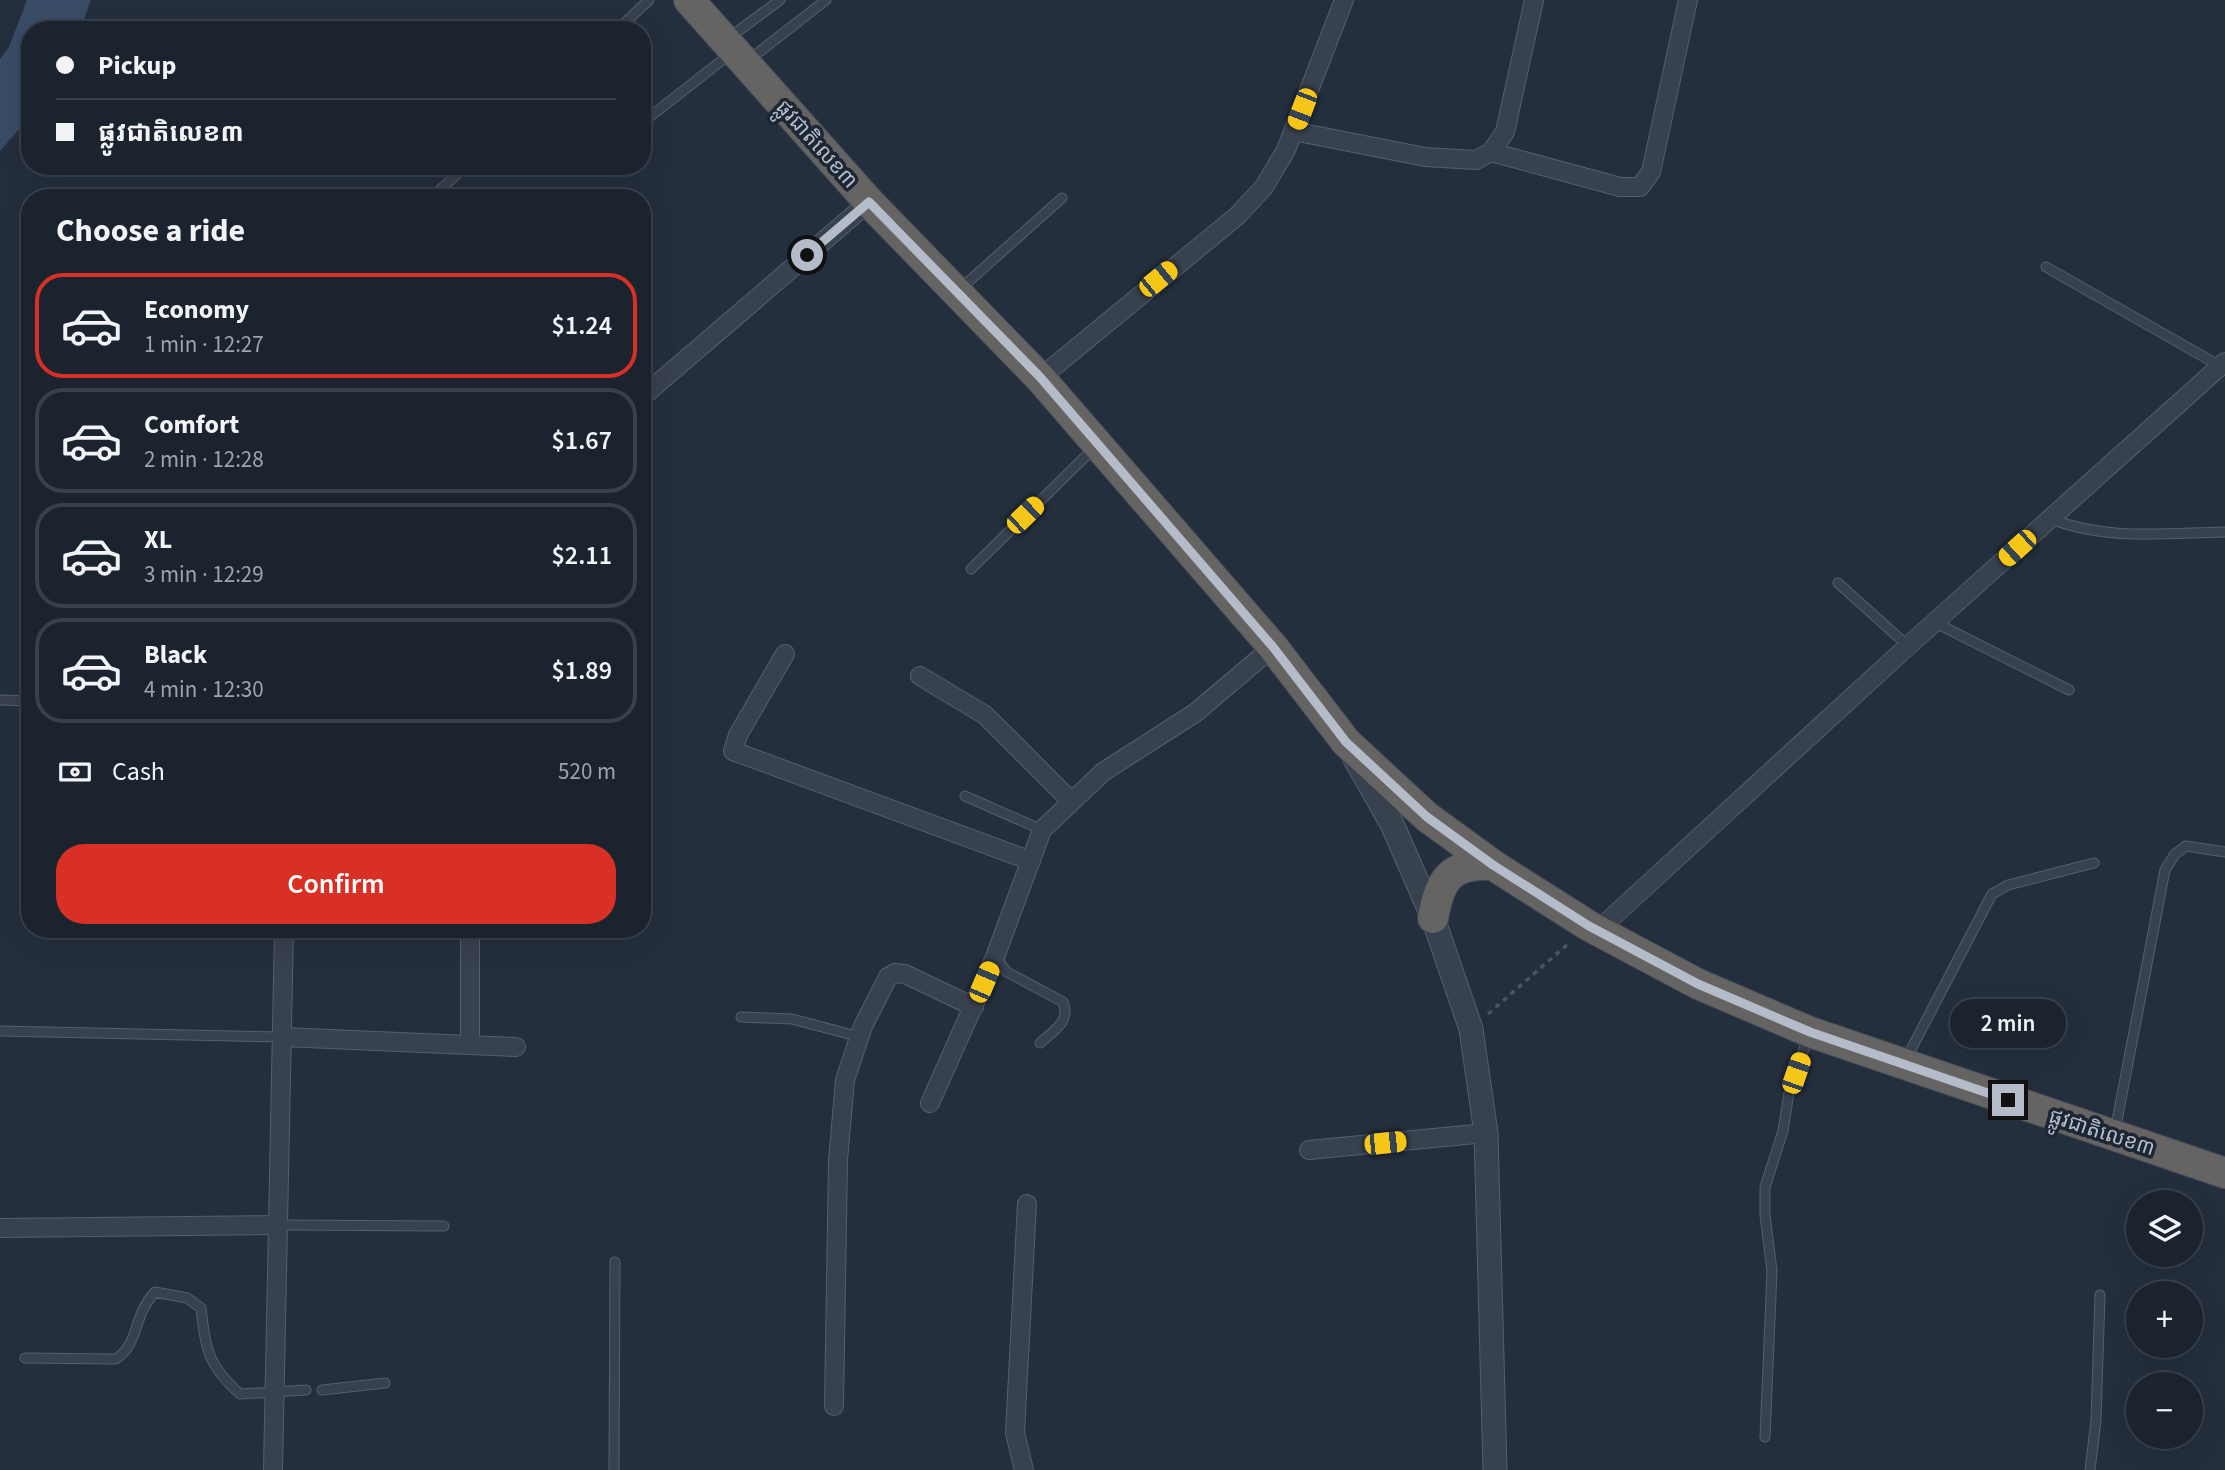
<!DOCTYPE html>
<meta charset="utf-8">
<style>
:root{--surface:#1b232e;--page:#282f3a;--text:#f1f3f6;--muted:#a0a4aa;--line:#39404a;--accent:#d93025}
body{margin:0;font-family:"Source Sans 3","Noto Sans Khmer",sans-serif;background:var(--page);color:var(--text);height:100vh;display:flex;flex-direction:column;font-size:26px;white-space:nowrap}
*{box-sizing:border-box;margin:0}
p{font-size:23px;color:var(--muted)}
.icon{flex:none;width:38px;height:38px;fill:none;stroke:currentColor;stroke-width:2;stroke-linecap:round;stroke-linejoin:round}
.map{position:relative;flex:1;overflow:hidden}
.details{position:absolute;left:21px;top:189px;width:630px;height:749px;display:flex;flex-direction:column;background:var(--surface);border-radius:28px;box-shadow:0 7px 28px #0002,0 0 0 2px var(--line)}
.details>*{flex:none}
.top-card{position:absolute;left:21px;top:21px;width:630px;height:154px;border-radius:28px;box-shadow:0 7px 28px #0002,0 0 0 2px var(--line);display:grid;align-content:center;height:154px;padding:0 35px;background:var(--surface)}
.tools{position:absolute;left:2126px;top:1190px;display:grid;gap:14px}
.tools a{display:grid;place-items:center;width:77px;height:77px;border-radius:50%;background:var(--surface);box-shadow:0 7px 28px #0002,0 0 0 2px var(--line);font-size:35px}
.end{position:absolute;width:32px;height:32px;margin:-16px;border:9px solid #b4bcc9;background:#111;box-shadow:0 0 0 4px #111}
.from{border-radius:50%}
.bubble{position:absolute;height:49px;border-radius:24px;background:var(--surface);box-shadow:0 7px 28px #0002,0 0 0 2px var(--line);font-size:23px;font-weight:600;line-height:49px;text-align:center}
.car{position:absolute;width:21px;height:42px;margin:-21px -10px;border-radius:9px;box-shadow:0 0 5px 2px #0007;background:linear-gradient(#f5c518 24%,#345 0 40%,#f5c518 0 76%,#345 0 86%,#f5c518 0)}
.top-card b{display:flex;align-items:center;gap:24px;height:66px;font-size:26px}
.top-card b+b{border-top:2px solid var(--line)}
.top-card i{width:18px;height:18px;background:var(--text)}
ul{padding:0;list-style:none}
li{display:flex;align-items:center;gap:21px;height:105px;margin:0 14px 10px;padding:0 21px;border:4px solid var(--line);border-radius:28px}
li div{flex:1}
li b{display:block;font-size:26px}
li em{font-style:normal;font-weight:600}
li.current{border-color:var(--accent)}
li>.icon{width:63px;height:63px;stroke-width:1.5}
h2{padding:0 35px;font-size:32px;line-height:84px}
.pay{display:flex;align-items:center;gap:18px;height:77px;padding:0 35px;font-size:26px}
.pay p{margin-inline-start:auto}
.button{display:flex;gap:14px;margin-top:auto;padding:14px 35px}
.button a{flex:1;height:80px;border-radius:28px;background:var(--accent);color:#fff;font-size:28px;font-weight:600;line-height:80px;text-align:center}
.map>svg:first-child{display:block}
.water{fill:#394c67}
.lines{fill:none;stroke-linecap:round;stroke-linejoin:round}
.service-casing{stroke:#565f6c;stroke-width:11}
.minor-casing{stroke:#565f6c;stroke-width:20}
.tertiary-casing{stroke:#565f6c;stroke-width:25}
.trunk-casing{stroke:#434c59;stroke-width:32}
.path{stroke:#44595c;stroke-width:3.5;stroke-dasharray:5 5;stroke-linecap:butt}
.service{stroke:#38414e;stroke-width:9}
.minor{stroke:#38414e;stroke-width:18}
.tertiary{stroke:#38414e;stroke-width:23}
.trunk{stroke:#656462;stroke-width:30}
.route{stroke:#b4bcc9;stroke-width:9}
.labels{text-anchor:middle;stroke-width:7;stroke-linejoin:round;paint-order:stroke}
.street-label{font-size:21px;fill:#b4bcc9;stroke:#1d2633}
</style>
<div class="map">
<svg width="2225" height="1470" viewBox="0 0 2225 1470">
<rect width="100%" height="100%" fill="#242f3e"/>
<path class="water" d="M27,0H91L80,30H30V117L0,151V59L9,47Z"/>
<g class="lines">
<g class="service-casing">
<path id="service" d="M617,30L649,0
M729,38L780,0
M750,59L826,0
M642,123L730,54
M431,198L466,166
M2046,267L2220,366
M959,290L1062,198
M2051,519C2108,541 2165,533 2225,532
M971,569L1094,448
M1838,583L1908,646
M1934,622L2069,690
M0,700L30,701
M965,796L1042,830
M995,957L1007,972L1063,1002C1071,1021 1054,1031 1040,1043
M741,1017L792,1019L860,1037
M0,1031L283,1037
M1905,1061L1992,894L2008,885L2094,863
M2115,1131L2165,870L2175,854L2186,846L2225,852
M280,1225L444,1226
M25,1358L116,1359C140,1343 132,1317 155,1292L187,1298L201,1308C206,1351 208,1365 240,1394L306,1390
M322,1390L385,1383
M1765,1437L1772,1271L1765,1215V1187L1783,1131L1789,1093L1808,1037
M614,1470L615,1262
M2090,1470L2096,1420L2100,1295"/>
</g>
<g class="minor-casing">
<path id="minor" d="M1293,131L1425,157L1476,160L1491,152L1505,132L1534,0
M1491,152L1620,187H1640L1651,172L1688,0
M1040,378L1237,216L1264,187L1286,150L1344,0
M642,397L869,202
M785,654L738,735L733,751L1031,861
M920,676L985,715L1071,801
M470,929V1043
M1597,931L1908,646L2225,362
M283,1037L516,1047
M930,1103L995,957L1042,830L1103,772L1195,713L1273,647
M1309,1150L1486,1133
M0,1228L280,1225
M834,1406L838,1160L845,1080L863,1026L888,977L895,973L905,974L974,1007
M273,1470L284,929
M1024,1470L1015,1433L1027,1204"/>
</g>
<g class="tertiary-casing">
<path id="tertiary" d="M1354,757L1392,824L1433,918L1471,1029L1486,1133L1495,1470"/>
</g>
<g class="trunk-casing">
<path id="trunk" d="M689,0L869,202L1040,378L1273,647L1346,742L1427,817L1493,865L1589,926L1698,984L1810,1032L2225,1173
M1433,918C1440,878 1451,863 1493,865"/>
</g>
<path class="path" d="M1488,1014L1569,943"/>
<use href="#service" class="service"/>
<use href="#minor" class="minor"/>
<use href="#tertiary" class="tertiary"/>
<use href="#trunk" class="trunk"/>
</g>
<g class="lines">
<path class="route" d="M807,255L869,202L1040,377L1273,647L1346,742L1427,817L1493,865L1589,926L1698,984L1810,1032L2008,1100"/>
</g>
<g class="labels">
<g class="street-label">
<text transform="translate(817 144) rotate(48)" y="7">ផ្លូវជាតិលេខ៣</text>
<text transform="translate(2102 1132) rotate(18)" y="7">ផ្លូវជាតិលេខ៣</text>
</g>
</g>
</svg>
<div class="tools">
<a><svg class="icon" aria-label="layers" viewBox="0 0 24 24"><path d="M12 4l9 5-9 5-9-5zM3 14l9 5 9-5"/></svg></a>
<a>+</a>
<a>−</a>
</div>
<i class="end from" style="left:807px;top:255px"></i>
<i class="end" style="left:2008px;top:1100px"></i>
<div class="bubble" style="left:1950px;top:999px;width:116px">2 min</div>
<i class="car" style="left:1302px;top:109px;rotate:201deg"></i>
<i class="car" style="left:1158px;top:279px;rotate:51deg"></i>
<i class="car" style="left:1025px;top:515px;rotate:46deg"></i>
<i class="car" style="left:2017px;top:548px;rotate:228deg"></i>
<i class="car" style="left:984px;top:982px;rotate:23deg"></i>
<i class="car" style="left:1796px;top:1073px;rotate:19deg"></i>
<i class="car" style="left:1385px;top:1143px;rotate:84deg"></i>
<div class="top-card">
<b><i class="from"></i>Pickup</b>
<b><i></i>ផ្លូវជាតិលេខ៣</b>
</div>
<section class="details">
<h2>Choose a ride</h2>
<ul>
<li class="current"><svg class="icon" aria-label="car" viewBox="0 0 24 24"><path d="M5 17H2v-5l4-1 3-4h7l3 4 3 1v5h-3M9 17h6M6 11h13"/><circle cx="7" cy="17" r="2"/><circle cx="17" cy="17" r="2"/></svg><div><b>Economy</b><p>1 min · 12:27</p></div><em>$1.24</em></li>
<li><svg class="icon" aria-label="car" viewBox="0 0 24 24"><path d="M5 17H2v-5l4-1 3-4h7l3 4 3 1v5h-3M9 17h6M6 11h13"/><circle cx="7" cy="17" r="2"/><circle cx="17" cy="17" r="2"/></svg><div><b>Comfort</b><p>2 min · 12:28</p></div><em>$1.67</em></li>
<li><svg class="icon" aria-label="car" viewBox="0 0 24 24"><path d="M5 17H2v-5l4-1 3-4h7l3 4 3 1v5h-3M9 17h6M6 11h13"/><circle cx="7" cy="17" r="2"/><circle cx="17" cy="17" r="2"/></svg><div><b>XL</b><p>3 min · 12:29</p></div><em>$2.11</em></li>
<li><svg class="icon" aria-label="car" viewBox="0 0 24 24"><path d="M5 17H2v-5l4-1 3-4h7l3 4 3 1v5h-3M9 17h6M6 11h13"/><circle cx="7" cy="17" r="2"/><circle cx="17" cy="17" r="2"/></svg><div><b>Black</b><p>4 min · 12:30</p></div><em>$1.89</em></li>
</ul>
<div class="pay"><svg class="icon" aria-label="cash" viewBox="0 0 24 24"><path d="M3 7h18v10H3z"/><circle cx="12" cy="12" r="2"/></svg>Cash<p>520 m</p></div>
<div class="button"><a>Confirm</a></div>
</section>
</div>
